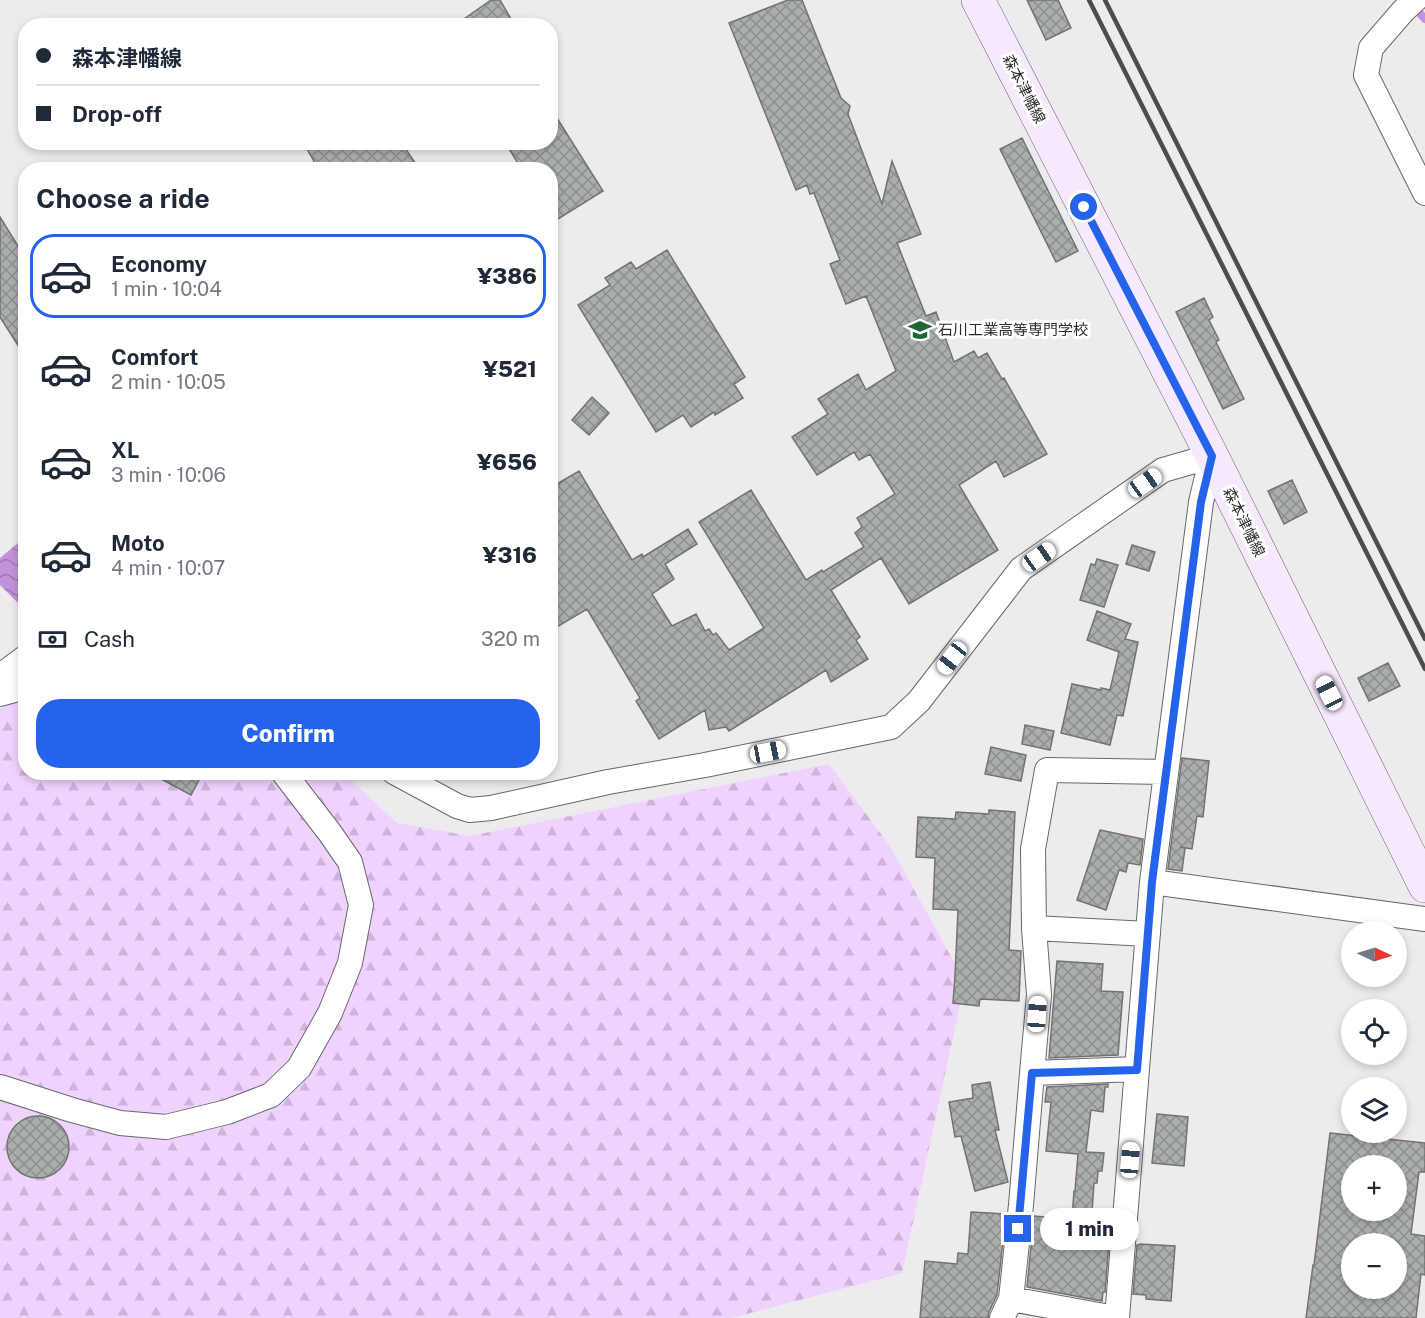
<!DOCTYPE html>
<meta charset="utf-8">
<style>
:root{--surface:#fff;--page:#f6f6f7;--text:#1f2937;--muted:#747a83;--line:#e0e1e3;--accent:#2563eb}
body{margin:0;font-family:"Public Sans","Noto Sans JP",sans-serif;background:var(--page);color:var(--text);height:100vh;display:flex;flex-direction:column;font-size:22px;white-space:nowrap}
*{box-sizing:border-box;margin:0}
p{font-size:20px;color:var(--muted)}
.icon{flex:none;width:33px;height:33px;fill:none;stroke:currentColor;stroke-width:2;stroke-linecap:round;stroke-linejoin:round}
.map{position:relative;flex:1;overflow:hidden}
.side{position:absolute;left:18px;top:162px;width:540px;height:618px;display:flex;flex-direction:column;background:var(--surface);border-radius:24px;box-shadow:0 3px 9px #0003}
.side>*{flex:none}
.banner{position:absolute;left:18px;top:18px;width:540px;height:132px;border-radius:24px;box-shadow:0 3px 9px #0003;display:grid;align-content:center;height:132px;padding:0 18px;background:var(--surface)}
.needle{width:39px;rotate:94deg}
.fabs{position:absolute;left:1341px;top:921px;display:grid;gap:12px}
.fabs a{display:grid;place-items:center;width:66px;height:66px;border-radius:50%;background:var(--surface);box-shadow:0 3px 9px #0003;font-size:30px}
.end{position:absolute;width:27px;height:27px;margin:-14px;border:8px solid #2563eb;background:#fff;box-shadow:0 0 0 3px #fff}
.from{border-radius:50%}
.bubble{position:absolute;height:42px;border-radius:21px;background:var(--surface);box-shadow:0 3px 9px #0003;font-size:20px;font-weight:800;line-height:42px;text-align:center}
.car{position:absolute;width:18px;height:36px;margin:-18px -9px;border-radius:8px;box-shadow:0 0 4px 2px #0007;background:linear-gradient(#fff 24%,#345 0 40%,#fff 0 76%,#345 0 86%,#fff 0)}
.banner b{display:flex;align-items:center;gap:21px;height:57px;font-size:22px}
.banner b+b{border-top:2px solid var(--line)}
.banner i{width:15px;height:15px;background:var(--text)}
ul{padding:0;list-style:none}
li{display:flex;align-items:center;gap:18px;height:84px;margin:0 12px 9px;padding:0 6px;border:3px solid transparent;border-radius:24px}
li div{flex:1}
li b{display:block;font-size:22px}
li em{font-style:normal;font-weight:800}
li.current{border-color:var(--accent)}
li>.icon{width:54px;height:54px;stroke-width:1.5}
h2{padding:0 18px;font-size:27px;line-height:72px}
.pay{display:flex;align-items:center;gap:15px;height:66px;padding:0 18px;font-size:22px}
.pay p{margin-inline-start:auto}
.primary-button{display:flex;gap:12px;margin-top:auto;padding:12px 18px}
.primary-button a{flex:1;height:69px;border-radius:24px;background:var(--accent);color:#fff;font-size:24px;font-weight:800;line-height:69px;text-align:center}
.map>svg:first-child{display:block}
.forest{fill:url(#forest-firs)}
.water{fill:url(#water-waves)}
.lines{fill:none;stroke-linecap:round;stroke-linejoin:round}
.stream{stroke:#c392d9;stroke-width:8}
.building{fill:url(#building-cross-hatch);stroke:#707471;stroke-width:1.5;fill-rule:evenodd}
.street-casing{stroke:#69676b;stroke-width:26}
.secondary-casing{stroke:#69676b;stroke-width:34}
.street{stroke:#fff;stroke-width:24}
.secondary{stroke:#f7e9fd;stroke-width:33}
.rail{stroke:#4e4c4e;stroke-width:4.5}
.route{stroke:#2563eb;stroke-width:8}
.labels{text-anchor:middle;stroke-width:6;stroke-linejoin:round;paint-order:stroke}
.street-label{font-size:15px;fill:#2d2c2d;stroke:#fff}
.poi-label{font-size:15px;fill:#2d2c2d;stroke:#fff;text-anchor:start}
</style>
<div class="map">
<svg width="1425" height="1318" viewBox="0 0 1425 1318">
<defs>
<pattern id="forest-firs" width="22" height="20" patternUnits="userSpaceOnUse" patternTransform="scale(1.5)"><rect width="22" height="20" fill="#f0d2fe"/><path d="M5 1l3.5 6h-7zM16 11l3.5 6h-7z" fill="#ceb4da"/></pattern>
<pattern id="water-waves" width="16" height="10" patternUnits="userSpaceOnUse" patternTransform="scale(1.5)"><rect width="16" height="10" fill="#c392d9"/><path d="M0 5q4-4 8 0t8 0" fill="none" stroke="#9f77b0"/></pattern>
<pattern id="building-cross-hatch" width="8" height="8" patternUnits="userSpaceOnUse" patternTransform="scale(1.5)"><rect width="8" height="8" fill="#abafab"/><path d="M0 0l8 8M0 8l8-8" fill="none" stroke="#8c8f8c"/></pattern>
</defs>
<rect width="100%" height="100%" fill="#eeebef"/>
<path class="forest" d="M25,689L26,772L343,773L397,823L470,836L829,764L890,846L965,982L902,1273L732,1318H0V709Z"/>
<path class="water" d="M25,537L26,605L23,608L0,585V558Z"/>
<g class="lines">
<path class="stream" d="M1412,5L1425,19"/>
</g>
<path class="building" d="M491,0H500L515,26H454Z
M788,0H802L841,98L850,106L848,114L882,204L892,161L921,234L897,243L926,316L936,312L954,362L974,351L978,358L987,353L1002,379L1004,378L1047,454L1004,477L996,461L959,485L998,550L909,604L881,558L831,590L860,637L856,640L868,659L831,682L826,670L729,731L726,727L709,730L705,710L659,739L636,701L640,698L587,609L550,631V488L579,471L632,560L642,554L643,557L688,529L697,544L665,564L674,579L652,594L672,626L696,614L705,631L709,629L713,635L716,633L729,650L764,628L699,522L751,490L806,580L822,570L823,572L864,547L855,533L862,527L857,518L895,494L870,454L859,460L854,452L817,475L792,437L828,414L818,399L858,374L866,390L896,371L866,296L846,304L830,264L840,260L814,193L810,194L807,185L796,190L729,23Z
M1027,0H1058L1071,28L1046,40Z
M550,107L603,191L550,224V170H522L505,142H550Z
M1022,138L1078,251L1056,262L1000,149Z
M303,142H401L420,170H319Z
M0,217L26,259V358L0,317Z
M667,250L745,377L734,384L743,398L715,415L714,412L691,427L683,415L656,432L578,305L610,285L605,278L631,262L636,269Z
M1204,298L1213,317L1209,320L1219,340L1216,342L1244,399L1223,409L1176,312Z
M592,397L609,413L589,435L572,420Z
M1292,480L1307,512L1284,524L1268,491Z
M1132,545L1155,552L1149,571L1126,564Z
M1097,559L1118,565L1104,607L1080,600L1091,564L1095,565Z
M1097,611L1131,624L1125,639L1138,642L1123,716L1117,715L1110,745L1061,733L1072,684L1101,690V688L1110,690L1119,652L1087,640Z
M1388,663L1400,686L1369,701L1358,678Z
M1025,725L1054,731L1050,750L1022,744Z
M991,747L1026,755L1021,781L985,774Z
M1182,758L1209,761L1203,817L1197,816L1192,849L1180,847L1185,848L1182,871L1168,869Z
M148,772H189L200,778L191,795Z
M989,810L1015,812L1009,950L1021,951L1019,1001L980,999L979,1006L953,1003L955,976L958,910L933,909L935,858L916,857L918,817L955,819L956,812L989,814Z
M1100,830L1143,839L1140,865L1128,863L1126,872L1119,870L1106,910L1077,900Z
M1057,961L1103,964L1101,991L1123,992L1118,1055L1049,1058Z
M990,1082L999,1130H995L1008,1182L975,1191L961,1136L955,1137L949,1102L973,1098L972,1085Z
M1108,1084V1087H1105L1103,1112L1091,1110L1086,1152L1104,1153L1102,1171H1098L1097,1183H1094L1090,1242L1109,1243L1105,1292H1103L1102,1301L1027,1287L1034,1216L1072,1219L1074,1191H1075L1078,1154L1046,1151L1051,1102H1045L1047,1087Z
M1157,1114L1188,1117L1184,1166L1152,1163Z
M7 1147a31 31 0 1 1 62 0a31 31 0 1 1-62 0Z
M1330,1133L1425,1143V1172H1419L1411,1234L1425,1236V1275L1421,1274L1416,1318H1306L1313,1265H1314ZM1352,1166H1396V1210H1352ZM1352,1244H1396V1288H1352Z
M971,1212L1006,1214L997,1295L989,1312L988,1318H920L925,1261L957,1264L958,1253L968,1254Z
M1140,1244L1175,1246L1171,1301L1146,1299V1295L1133,1294L1137,1245H1139Z"/>
<g class="lines">
<g class="street-casing">
<path id="street" d="M1415,0L1403,11L1371,48L1366,75L1425,193
M0,676L26,657
M0,694L26,687
M394,772L457,806L470,810L491,808L608,782L705,765L891,727L919,701L1021,569L1163,470L1212,456L1201,502L1152,882L1117,1318
M1152,882L1425,919
M1034,928L1148,934
M1032,1073L1137,1069
M0,1087L72,1110L120,1123L166,1127L227,1112L271,1095L299,1068L330,1013L350,963L361,905L350,862L330,833L283,772
M1011,1299L1115,1318
M1002,1318L1011,1299L1021,1205L1032,1073L1039,995L1034,928L1033,849L1047,770L1166,772"/>
</g>
<g class="secondary-casing">
<path id="secondary" d="M978,0L1212,456L1425,886"/>
</g>
<use href="#street" class="street"/>
<use href="#secondary" class="secondary"/>
<path class="rail" d="M1089,0L1425,669
M1105,0L1425,639"/>
</g>
<g class="lines">
<path class="route" d="M1018,1229L1032,1073L1137,1070L1152,882L1201,502L1212,456L1084,207"/>
</g>
<defs>
<g id="school-bare" transform="scale(1.8)"><path d="M0-5L7-2L0 1L-7-2ZM-4 1L0 2.5L4 1V4Q0 6-4 4Z" fill="#1e6633" stroke="#fff" stroke-width="2.5" paint-order="stroke"/></g>
</defs>
<g fill-rule="evenodd">
<use href="#school-bare" x="920" y="330"/>
</g>
<g class="labels">
<g class="street-label">
<text transform="translate(1024 89) rotate(63)" y="5">森本津幡線</text>
<text transform="translate(1244 522) rotate(64)" y="5">森本津幡線</text>
</g>
<g class="poi-label">
<text x="938" y="335">石川工業高等専門学校</text>
</g>
</g>
</svg>
<div class="fabs">
<a><svg class="needle" viewBox="-14 -14 28 28"><path d="M0-13l5 13h-10z" fill="#e53935"/><path d="M0 13l5-13h-10z" fill="#747a83"/></svg></a>
<a><svg class="icon" aria-label="locate" viewBox="0 0 24 24"><circle cx="12" cy="12" r="6"/><path d="M12 2v4M12 18v4M2 12h4M18 12h4"/></svg></a>
<a><svg class="icon" aria-label="layers" viewBox="0 0 24 24"><path d="M12 4l9 5-9 5-9-5zM3 14l9 5 9-5"/></svg></a>
<a>+</a>
<a>−</a>
</div>
<i class="end from" style="left:1084px;top:207px"></i>
<i class="end" style="left:1018px;top:1229px"></i>
<div class="bubble" style="left:1040px;top:1208px;width:99px">1 min</div>
<i class="car" style="left:1145px;top:483px;rotate:55deg"></i>
<i class="car" style="left:1039px;top:557px;rotate:55deg"></i>
<i class="car" style="left:952px;top:658px;rotate:218deg"></i>
<i class="car" style="left:1329px;top:693px;rotate:333deg"></i>
<i class="car" style="left:768px;top:752px;rotate:79deg"></i>
<i class="car" style="left:1037px;top:1014px;rotate:4deg"></i>
<i class="car" style="left:1130px;top:1160px;rotate:5deg"></i>
<div class="banner">
<b><i class="from"></i>森本津幡線</b>
<b><i></i>Drop-off</b>
</div>
<section class="side">
<h2>Choose a ride</h2>
<ul>
<li class="current"><svg class="icon" aria-label="car" viewBox="0 0 24 24"><path d="M5 17H2v-5l4-1 3-4h7l3 4 3 1v5h-3M9 17h6M6 11h13"/><circle cx="7" cy="17" r="2"/><circle cx="17" cy="17" r="2"/></svg><div><b>Economy</b><p>1 min · 10:04</p></div><em>¥386</em></li>
<li><svg class="icon" aria-label="car" viewBox="0 0 24 24"><path d="M5 17H2v-5l4-1 3-4h7l3 4 3 1v5h-3M9 17h6M6 11h13"/><circle cx="7" cy="17" r="2"/><circle cx="17" cy="17" r="2"/></svg><div><b>Comfort</b><p>2 min · 10:05</p></div><em>¥521</em></li>
<li><svg class="icon" aria-label="car" viewBox="0 0 24 24"><path d="M5 17H2v-5l4-1 3-4h7l3 4 3 1v5h-3M9 17h6M6 11h13"/><circle cx="7" cy="17" r="2"/><circle cx="17" cy="17" r="2"/></svg><div><b>XL</b><p>3 min · 10:06</p></div><em>¥656</em></li>
<li><svg class="icon" aria-label="car" viewBox="0 0 24 24"><path d="M5 17H2v-5l4-1 3-4h7l3 4 3 1v5h-3M9 17h6M6 11h13"/><circle cx="7" cy="17" r="2"/><circle cx="17" cy="17" r="2"/></svg><div><b>Moto</b><p>4 min · 10:07</p></div><em>¥316</em></li>
</ul>
<div class="pay"><svg class="icon" aria-label="cash" viewBox="0 0 24 24"><path d="M3 7h18v10H3z"/><circle cx="12" cy="12" r="2"/></svg>Cash<p>320 m</p></div>
<div class="primary-button"><a>Confirm</a></div>
</section>
</div>
